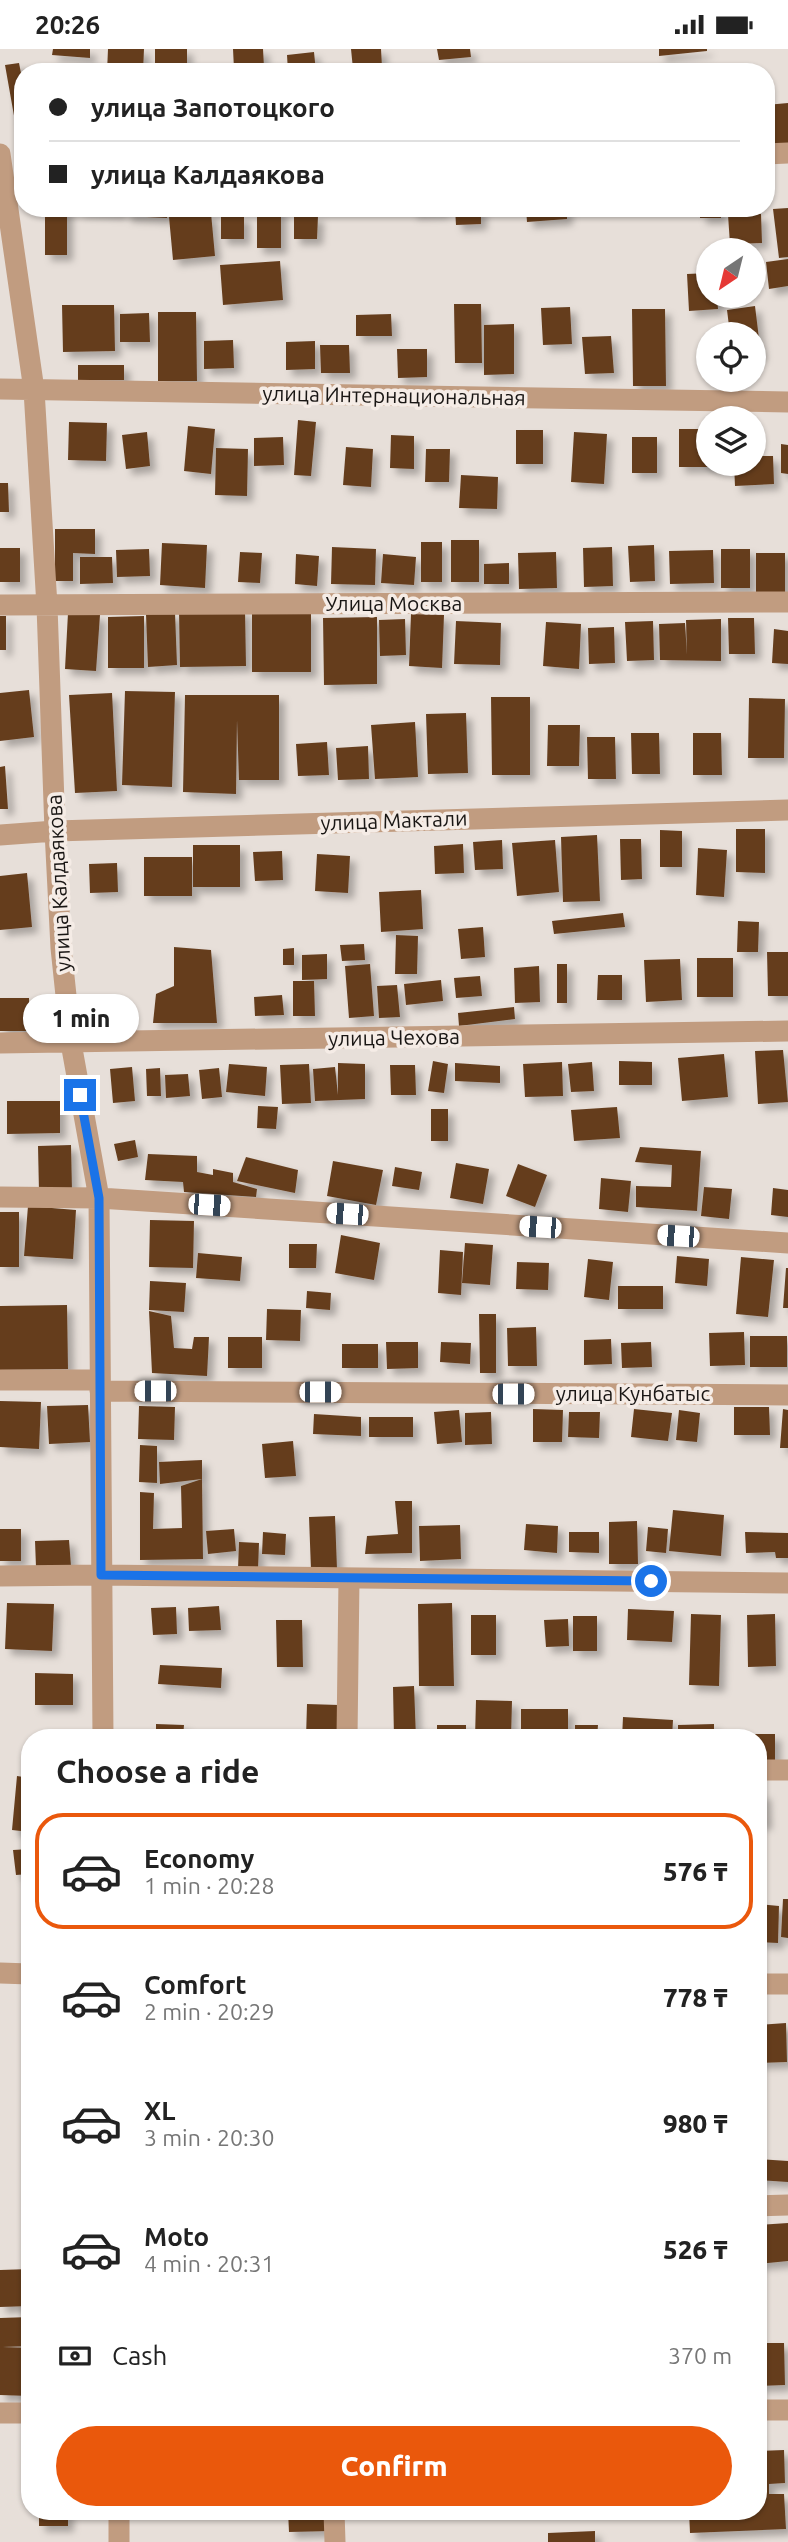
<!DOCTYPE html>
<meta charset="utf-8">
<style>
:root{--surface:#fff;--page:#f2f2f2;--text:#222;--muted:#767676;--line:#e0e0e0;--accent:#ea580c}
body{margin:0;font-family:Ubuntu,sans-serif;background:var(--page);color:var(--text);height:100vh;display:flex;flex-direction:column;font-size:26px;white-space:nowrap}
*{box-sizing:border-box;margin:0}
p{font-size:23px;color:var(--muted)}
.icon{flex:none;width:38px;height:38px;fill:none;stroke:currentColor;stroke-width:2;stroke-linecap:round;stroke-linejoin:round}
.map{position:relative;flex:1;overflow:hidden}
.side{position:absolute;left:21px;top:1680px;width:746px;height:791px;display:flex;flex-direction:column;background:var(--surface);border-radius:28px;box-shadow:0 2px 5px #0004}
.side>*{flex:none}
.top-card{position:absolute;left:14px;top:14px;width:761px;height:154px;border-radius:28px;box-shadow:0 2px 5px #0004;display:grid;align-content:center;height:154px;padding:0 35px;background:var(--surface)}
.needle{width:46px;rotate:215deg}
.tools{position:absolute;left:696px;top:189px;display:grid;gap:14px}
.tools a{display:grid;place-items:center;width:70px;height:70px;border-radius:50%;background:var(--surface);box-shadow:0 2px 5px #0004;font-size:35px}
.end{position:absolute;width:32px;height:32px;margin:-16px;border:9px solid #1a73e8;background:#fff;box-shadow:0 0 0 4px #fff}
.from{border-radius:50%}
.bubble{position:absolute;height:49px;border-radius:24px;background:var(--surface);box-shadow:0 2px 5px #0004;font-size:23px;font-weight:800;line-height:49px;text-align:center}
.car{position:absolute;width:21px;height:42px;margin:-21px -10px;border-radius:9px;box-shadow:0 0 5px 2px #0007;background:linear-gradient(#fff 24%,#345 0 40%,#fff 0 76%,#345 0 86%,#fff 0)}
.top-card b{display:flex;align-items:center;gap:24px;height:66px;font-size:26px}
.top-card b+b{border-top:2px solid var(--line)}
.top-card i{width:18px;height:18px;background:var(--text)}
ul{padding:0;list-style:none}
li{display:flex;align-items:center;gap:21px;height:116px;margin:0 14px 10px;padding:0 21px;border:4px solid transparent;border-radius:28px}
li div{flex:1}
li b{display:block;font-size:26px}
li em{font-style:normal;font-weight:800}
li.selected{border-color:var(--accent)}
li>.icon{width:63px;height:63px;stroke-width:1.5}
h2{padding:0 35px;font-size:32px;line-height:84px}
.pay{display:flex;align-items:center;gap:18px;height:77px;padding:0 35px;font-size:26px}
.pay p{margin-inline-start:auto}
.primary-button{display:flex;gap:14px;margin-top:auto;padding:14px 35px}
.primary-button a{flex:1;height:80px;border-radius:42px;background:var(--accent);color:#fff;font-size:28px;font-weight:800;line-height:80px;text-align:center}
.status{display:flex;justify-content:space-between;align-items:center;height:49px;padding:0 35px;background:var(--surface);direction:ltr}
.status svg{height:19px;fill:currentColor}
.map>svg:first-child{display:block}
.building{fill:#653e1f;filter:url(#shadow)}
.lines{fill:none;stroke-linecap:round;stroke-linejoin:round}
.minor{stroke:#c19c80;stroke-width:21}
.route{stroke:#1a73e8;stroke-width:9}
.labels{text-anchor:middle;stroke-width:7;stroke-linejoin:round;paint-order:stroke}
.street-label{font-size:21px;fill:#191614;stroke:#f5ece6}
</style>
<div class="status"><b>20:26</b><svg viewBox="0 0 49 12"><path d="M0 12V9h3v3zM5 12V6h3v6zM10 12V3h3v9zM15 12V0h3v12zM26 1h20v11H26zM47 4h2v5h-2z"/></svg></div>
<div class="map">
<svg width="788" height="2493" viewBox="0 0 788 2493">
<defs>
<filter id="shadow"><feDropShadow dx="6" dy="6" stdDeviation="3.5" flood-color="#0004"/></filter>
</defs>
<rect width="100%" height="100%" fill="#e7dfd9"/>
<path class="building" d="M53,0H90V9L52,6Z
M108,0H144L143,23H107Z
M155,0H187V23H155Z
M233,0H263L264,18L234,20Z
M351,0H381L382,18L353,20Z
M437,0H470L471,8L439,11Z
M659,0H707V2L659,7Z
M314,3L316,23H288L287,6Z
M19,14L23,34L21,106L5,16Z
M788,54V94L766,96V56Z
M45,159H67V206H45Z
M78,159H120V164L78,162Z
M125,159H168L167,169L125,167Z
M257,159H281V199H257Z
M411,159H443V163L411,164Z
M455,159H481V175L456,176Z
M526,159H567V170L527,173Z
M700,159H721V169H700Z
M788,159V208L779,209L773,160Z
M211,164L215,207L173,211L169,168Z
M761,165L762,194L730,195L728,166Z
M221,166L244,167V190H221Z
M294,167H318L317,190H294Z
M788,210V237L769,240L766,213Z
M280,212L283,251L223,256L220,216Z
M709,224V247H717L718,260L689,262L687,225Z
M454,255H481L482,314H455Z
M62,256H114L115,302L63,303Z
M755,257L761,306L754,307V285H730L727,261Z
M570,258L572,295L543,296L541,259Z
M632,260H665L666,337H633Z
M158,263H196L197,332H158Z
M149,264L150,293H120V265Z
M391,265L392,287H356V266Z
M514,275V325L484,326V276Z
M611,287L614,324L585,325L582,288Z
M233,291L234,319L204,320V292Z
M315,292V320L286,321V293Z
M320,296H349L350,324H321Z
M397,300H427V328L398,329Z
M78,316H124V331H78Z
M298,371L316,373L311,427L294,426Z
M69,373L107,374L106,412L68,411Z
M188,377L215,380L211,425L184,422Z
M679,380H709V415H717V418H679Z
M516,381H543V415H516Z
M147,383L150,417L126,420L122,386Z
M574,383L607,385L604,435L571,433Z
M391,386L414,387V420L390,419Z
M283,388L284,416L254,417V389Z
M632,388H657V424H632Z
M781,395L788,396V425L781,424Z
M346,398L373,400L371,438L343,436Z
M216,399L248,400L247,447L215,446Z
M426,400H450L449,433H425Z
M754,407H773L774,435L735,437L734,415H754Z
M461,426L498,428L497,460L459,459Z
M0,434H8L9,463H0Z
M55,480H95V505L73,504V532H55Z
M451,491H479V533H451Z
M421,493H442V533H421Z
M162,494L207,496L205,539L160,536Z
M654,496L655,532L630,533L628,497Z
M332,498L376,500L375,536L331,535Z
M612,498L613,537L584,538L583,499Z
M0,499H20V533H0Z
M149,500L150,527L117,528L116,501Z
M721,500H750V539H721Z
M713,501L714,534L670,535L669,502Z
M240,503L262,504L260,534L238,533Z
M556,503L557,539L519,540L518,504Z
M756,504H785V543H756Z
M296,505L319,507L317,537L295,535Z
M383,505L416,508L414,536L381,534Z
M80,508H112L113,534L80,535Z
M509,514V535H484V515Z
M245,561L246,617L180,618L179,562Z
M68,564L100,566L96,622L65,620Z
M175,564L177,616L148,618L146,565Z
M252,564L311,565V623H252Z
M411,565L444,566L442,619L409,617Z
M0,567H6V601H0Z
M144,567V619H108V568Z
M377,568V635L324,636L323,569Z
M728,569H754L755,605H729Z
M405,570L406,606L380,607L379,571Z
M721,570V612L660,611L659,575L685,574L687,606L686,571Z
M456,572L501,574L500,616L454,615Z
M653,572L654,611L627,612L625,573Z
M546,573L581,575L579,620L543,617Z
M614,578L615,614L589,615L588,579Z
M774,580L788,582V615L772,614Z
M29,641L34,688L0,692V644Z
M125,642L175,643L172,738L122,736Z
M112,644L117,742L75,744L69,646Z
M185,646H279V731H239L237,671L236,745L183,743Z
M491,648H530V726H492Z
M749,649L785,650L784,709H748Z
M466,664L468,724L428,725L426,665Z
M415,673L418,728L375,730L371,676Z
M548,676H580L579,717H547Z
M631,684H659L660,725H632Z
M693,684H721L722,726H693Z
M587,688H615L616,730H588Z
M327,693L329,726L298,727L296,695Z
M368,697L369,730L338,731L336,699Z
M5,717L8,760H0V718Z
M736,780H765V824L736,823Z
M660,781L682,782V818H660Z
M597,786L600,852L563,853L561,788Z
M620,790H641L642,830L621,831Z
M502,791L503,820L475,821L473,793Z
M555,791L559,843L517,847L512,794Z
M463,795L464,824L435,825L434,797Z
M193,796H240V838H193Z
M698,799L727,801L724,848L696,846Z
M282,802L283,831L255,832L253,803Z
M317,805L350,807L348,844L315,842Z
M144,808H192V847H144Z
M117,814L118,843L90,844L89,815Z
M27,824L32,878L0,881V827Z
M421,841L423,880L381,883L379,843Z
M623,864L625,878L554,885L552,872Z
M738,872L759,873L758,903H737Z
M483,878L485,908L461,910L458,880Z
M396,886L418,887L417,925H395Z
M364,895L365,911L342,912L340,896Z
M174,898L211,901L217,974H153L156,945L174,937Z
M294,899V916H283V900Z
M767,903H788V947H768Z
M327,905V930L302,931V906Z
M697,909H733V948H697Z
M680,910L682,951L646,953L644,911Z
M370,915L374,967L349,969L345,917Z
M557,915H567V954H557Z
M539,917L540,953L515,954L514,919Z
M598,926H622V951H597Z
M480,927L482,947L456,949L454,929Z
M441,931L443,952L406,956L404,935Z
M293,932H314L315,967H293Z
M397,936L400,968L379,969L377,937Z
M282,946L284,966L255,967L254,948Z
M121,948L122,971L103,972L102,949Z
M0,949H29L30,982H0Z
M514,958L515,970L459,977L458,964Z
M783,1001L788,1053L758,1055L755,1002Z
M724,1005L728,1048L682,1052L678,1009Z
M433,1012L448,1015L444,1044L428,1042Z
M619,1012L652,1013V1036H619Z
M562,1013L563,1047L525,1048L523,1015Z
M592,1013L594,1042L571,1043L568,1015Z
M338,1014L365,1015V1050L315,1052L313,1020L335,1018L338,1046Z
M455,1014L500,1017V1034L455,1032Z
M229,1015L267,1018L265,1047L226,1043Z
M309,1015L311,1054L282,1055L280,1016Z
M390,1016H415L416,1046H391Z
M132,1018L135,1052L113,1054L110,1020Z
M160,1019L161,1047H147L146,1020Z
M219,1019L222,1048L202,1050L199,1021Z
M188,1025L190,1047L166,1049L165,1026Z
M7,1052H60V1084L7,1085Z
M258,1057L278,1058L276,1080L257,1079Z
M617,1058L620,1089L574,1092L571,1061Z
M431,1060H448V1092H431Z
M135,1091L138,1108L118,1112L114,1095Z
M71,1096L72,1142L39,1143L38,1097Z
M640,1098L701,1102L697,1162L636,1158V1137L671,1138L672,1116L635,1113Z
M148,1105L197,1107V1123L213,1126V1120L233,1124V1133L257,1140L256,1148L184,1143L183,1133L145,1131Z
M246,1108L298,1121L295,1144L237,1132Z
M333,1112L383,1121L376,1156L327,1147Z
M456,1114L489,1120L483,1155L450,1149Z
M518,1115L547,1126L535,1158L506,1147Z
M395,1118L422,1123L419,1141L392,1137Z
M601,1129L631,1132L628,1163L599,1160Z
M704,1138L732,1140L729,1170L701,1167Z
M773,1139L788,1141V1168L771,1166Z
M28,1157L76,1161L73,1210L24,1207Z
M0,1163H19V1218H0Z
M150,1171L194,1172L193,1219L149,1218Z
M341,1186L380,1194L374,1231L335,1224Z
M465,1194L493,1196L490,1236L462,1234Z
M289,1195H317L316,1219H289Z
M440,1201L463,1203L461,1246L438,1244Z
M198,1204L242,1208L240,1232L196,1229Z
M677,1207L709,1210L707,1237L675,1234Z
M741,1208L774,1211L768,1268L736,1265Z
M588,1210L613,1213L609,1251L584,1248Z
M517,1213L549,1214L548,1241L516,1240Z
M786,1219H788V1259H783Z
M150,1232L186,1234L184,1263L149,1261Z
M618,1237H663V1260H618Z
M307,1242L331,1244L330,1261L306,1259Z
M67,1256L68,1320L0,1321V1257Z
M267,1260L301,1261L300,1292L266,1291Z
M149,1262L171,1267L174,1299L192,1300L194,1288H209L207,1327L152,1324Z
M479,1265H496V1324H480Z
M536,1278L537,1317H508L507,1279Z
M744,1283L745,1316L710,1317L709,1284Z
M750,1287H787V1318H750Z
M228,1288H262V1319H228Z
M611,1290L612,1315L584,1316V1291Z
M386,1293H418V1319L387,1320Z
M441,1293L471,1294L470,1315L440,1313Z
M651,1293L652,1318L622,1319L621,1294Z
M342,1295H378V1319H342Z
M0,1352L41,1353L39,1400L0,1398Z
M88,1356L90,1393L49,1395L47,1357Z
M139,1357L175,1358L174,1391L138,1390Z
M734,1358H769L770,1386H734Z
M533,1360L563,1361L562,1393H533Z
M634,1360L672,1364L668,1392L631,1388Z
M783,1360L788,1361V1399H780Z
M459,1361L462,1393L437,1395L434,1363Z
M679,1361L700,1364L697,1393L676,1391Z
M491,1363L492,1395L465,1396V1364Z
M569,1363H600L599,1389L568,1388Z
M314,1365L361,1368V1387L313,1385Z
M369,1368H413V1388H369Z
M293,1392L296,1427L265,1429L262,1395Z
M140,1396L157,1397V1434L139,1433Z
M202,1411V1430L203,1510L140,1511V1443L154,1444L153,1480L182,1479L181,1437L202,1430L160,1435L159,1413Z
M395,1452H412V1504L365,1505L367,1487L398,1485Z
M673,1461L724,1466L721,1507L669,1502Z
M335,1467L337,1520L311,1521L309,1468Z
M637,1472L638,1515H609V1473Z
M526,1475L558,1477L557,1504L524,1501Z
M460,1476L461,1510L420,1512L419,1477Z
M648,1478L668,1480L666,1504L646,1502Z
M0,1480H21V1512H0Z
M234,1480L236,1502L208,1505L206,1482Z
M263,1483L286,1485L285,1506L262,1505Z
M569,1483H599V1504L569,1503Z
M745,1483L788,1484V1509H776L775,1503L746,1504Z
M69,1491L71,1517L36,1518L35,1492Z
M239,1493L259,1494L258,1520H238Z
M7,1554L54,1555L52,1602L5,1600Z
M452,1554L454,1637H419L418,1555Z
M219,1557L221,1581L189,1582L188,1559Z
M176,1558L177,1585L153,1586L151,1559Z
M628,1560L674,1562L672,1593L627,1591Z
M691,1565L721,1566L719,1637L689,1636Z
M775,1565L776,1617L748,1618L747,1566Z
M471,1566H496V1606H471Z
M573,1567H597V1602H573Z
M568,1570L569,1597L546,1598L544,1571Z
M276,1571H302L303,1618H277Z
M160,1616L222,1619L221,1639L158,1635Z
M35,1624L73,1625V1656H35Z
M414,1637L416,1689H394L393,1638Z
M476,1651L512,1652L511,1689H475Z
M307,1655L339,1656L338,1689H306Z
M521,1660H568V1689H521Z
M623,1668L673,1671L672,1689H622Z
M156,1675L184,1676L183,1689H156Z
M714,1675V1689H678V1676Z
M437,1676H466V1689H437Z
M575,1676H598L597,1689H575Z
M288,1682V1689H237V1685Z
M751,1685H775V1713H758V1689H751Z
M17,1727L30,1729V1783L12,1781Z
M758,1744H765L766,1775H758Z
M30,1800V1825L16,1826L13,1801Z
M783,1850H788V1889L781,1888Z
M758,1855L779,1857L778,1894L758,1893Z
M786,1974L787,2013L758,2014V1976Z
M758,2110L788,2112V2133L758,2131Z
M25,2138H30V2174H25Z
M788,2174V2212L758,2215V2176Z
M30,2220V2257L0,2258V2221Z
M30,2268V2297L3,2298L30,2299V2347L0,2346V2269Z
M758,2294H784L785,2336L758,2337Z
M784,2401L785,2434L769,2435V2445H784L786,2480L690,2484L689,2462H758V2402Z
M39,2462H68V2477H39Z
M288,2462H330L331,2482L289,2483Z
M595,2482V2493H548V2484Z"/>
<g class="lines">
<path class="minor" d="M0,105L34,341L47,557L55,782L61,899L71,994L99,1149L103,1689
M766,105L788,104
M0,340L788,353
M0,556L788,553
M0,786L55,782L788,761
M0,994L788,982
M0,1148L99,1149L788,1194
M0,1331H100
M100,1342L788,1346
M0,1527L101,1526L788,1534
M347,1689L349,1529
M758,1721H788
M0,1924L30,1925
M758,1935H788
M758,2157L788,2156
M758,2361H788
M0,2364H30
M334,2462L335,2493
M119,2493V2462"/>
</g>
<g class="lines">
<path class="route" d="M80,1046L99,1149L101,1526L651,1532"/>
</g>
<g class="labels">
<g class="street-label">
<text transform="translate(394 347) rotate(1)" y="7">улица Интернациональная</text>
<text x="394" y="562">Улица Москва</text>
<text transform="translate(394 772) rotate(-2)" y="7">улица Мактали</text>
<text transform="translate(59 834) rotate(-93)" y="7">улица Калдаякова</text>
<text transform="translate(394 989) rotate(-1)" y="7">улица Чехова</text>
<text x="633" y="1352">улица Кунбатыс</text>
</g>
</g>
</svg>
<div class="tools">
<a><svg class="needle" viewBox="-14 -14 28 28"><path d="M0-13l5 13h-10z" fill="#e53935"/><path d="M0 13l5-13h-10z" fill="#767676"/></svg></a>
<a><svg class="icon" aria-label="locate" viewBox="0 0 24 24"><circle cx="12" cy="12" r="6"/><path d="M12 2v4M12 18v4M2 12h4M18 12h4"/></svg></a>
<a><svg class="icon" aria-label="layers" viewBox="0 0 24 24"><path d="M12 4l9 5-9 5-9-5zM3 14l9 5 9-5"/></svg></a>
</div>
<i class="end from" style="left:651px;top:1532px"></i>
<i class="end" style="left:80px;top:1046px"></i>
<div class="bubble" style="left:23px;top:945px;width:116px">1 min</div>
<i class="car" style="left:209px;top:1156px;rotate:94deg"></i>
<i class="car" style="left:347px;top:1165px;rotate:274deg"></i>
<i class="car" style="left:540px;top:1178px;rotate:274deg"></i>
<i class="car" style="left:678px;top:1187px;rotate:274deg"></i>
<i class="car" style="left:155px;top:1342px;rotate:270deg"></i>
<i class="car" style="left:320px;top:1343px;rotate:90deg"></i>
<i class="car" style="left:513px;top:1345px;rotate:90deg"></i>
<div class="top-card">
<b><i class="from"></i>улица Запотоцкого</b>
<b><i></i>улица Калдаякова</b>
</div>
<section class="side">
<h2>Choose a ride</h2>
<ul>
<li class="selected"><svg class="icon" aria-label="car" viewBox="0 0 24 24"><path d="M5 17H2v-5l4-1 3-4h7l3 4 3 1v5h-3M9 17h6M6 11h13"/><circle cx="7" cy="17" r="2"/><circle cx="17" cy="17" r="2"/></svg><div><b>Economy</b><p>1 min · 20:28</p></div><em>576 ₸</em></li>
<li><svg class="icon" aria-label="car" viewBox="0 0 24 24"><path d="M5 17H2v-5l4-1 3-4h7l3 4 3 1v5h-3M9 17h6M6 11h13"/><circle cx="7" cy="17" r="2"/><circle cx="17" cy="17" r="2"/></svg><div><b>Comfort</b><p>2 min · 20:29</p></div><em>778 ₸</em></li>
<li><svg class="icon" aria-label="car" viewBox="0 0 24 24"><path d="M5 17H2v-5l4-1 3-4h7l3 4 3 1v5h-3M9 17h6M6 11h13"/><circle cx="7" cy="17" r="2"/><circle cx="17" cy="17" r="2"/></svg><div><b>XL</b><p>3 min · 20:30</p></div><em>980 ₸</em></li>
<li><svg class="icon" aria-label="car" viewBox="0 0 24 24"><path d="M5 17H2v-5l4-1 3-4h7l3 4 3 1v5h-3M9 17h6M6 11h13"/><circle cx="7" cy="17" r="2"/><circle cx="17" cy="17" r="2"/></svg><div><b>Moto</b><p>4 min · 20:31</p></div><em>526 ₸</em></li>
</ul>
<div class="pay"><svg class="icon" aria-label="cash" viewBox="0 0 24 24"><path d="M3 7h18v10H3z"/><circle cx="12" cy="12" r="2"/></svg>Cash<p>370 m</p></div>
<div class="primary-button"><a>Confirm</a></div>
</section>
</div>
